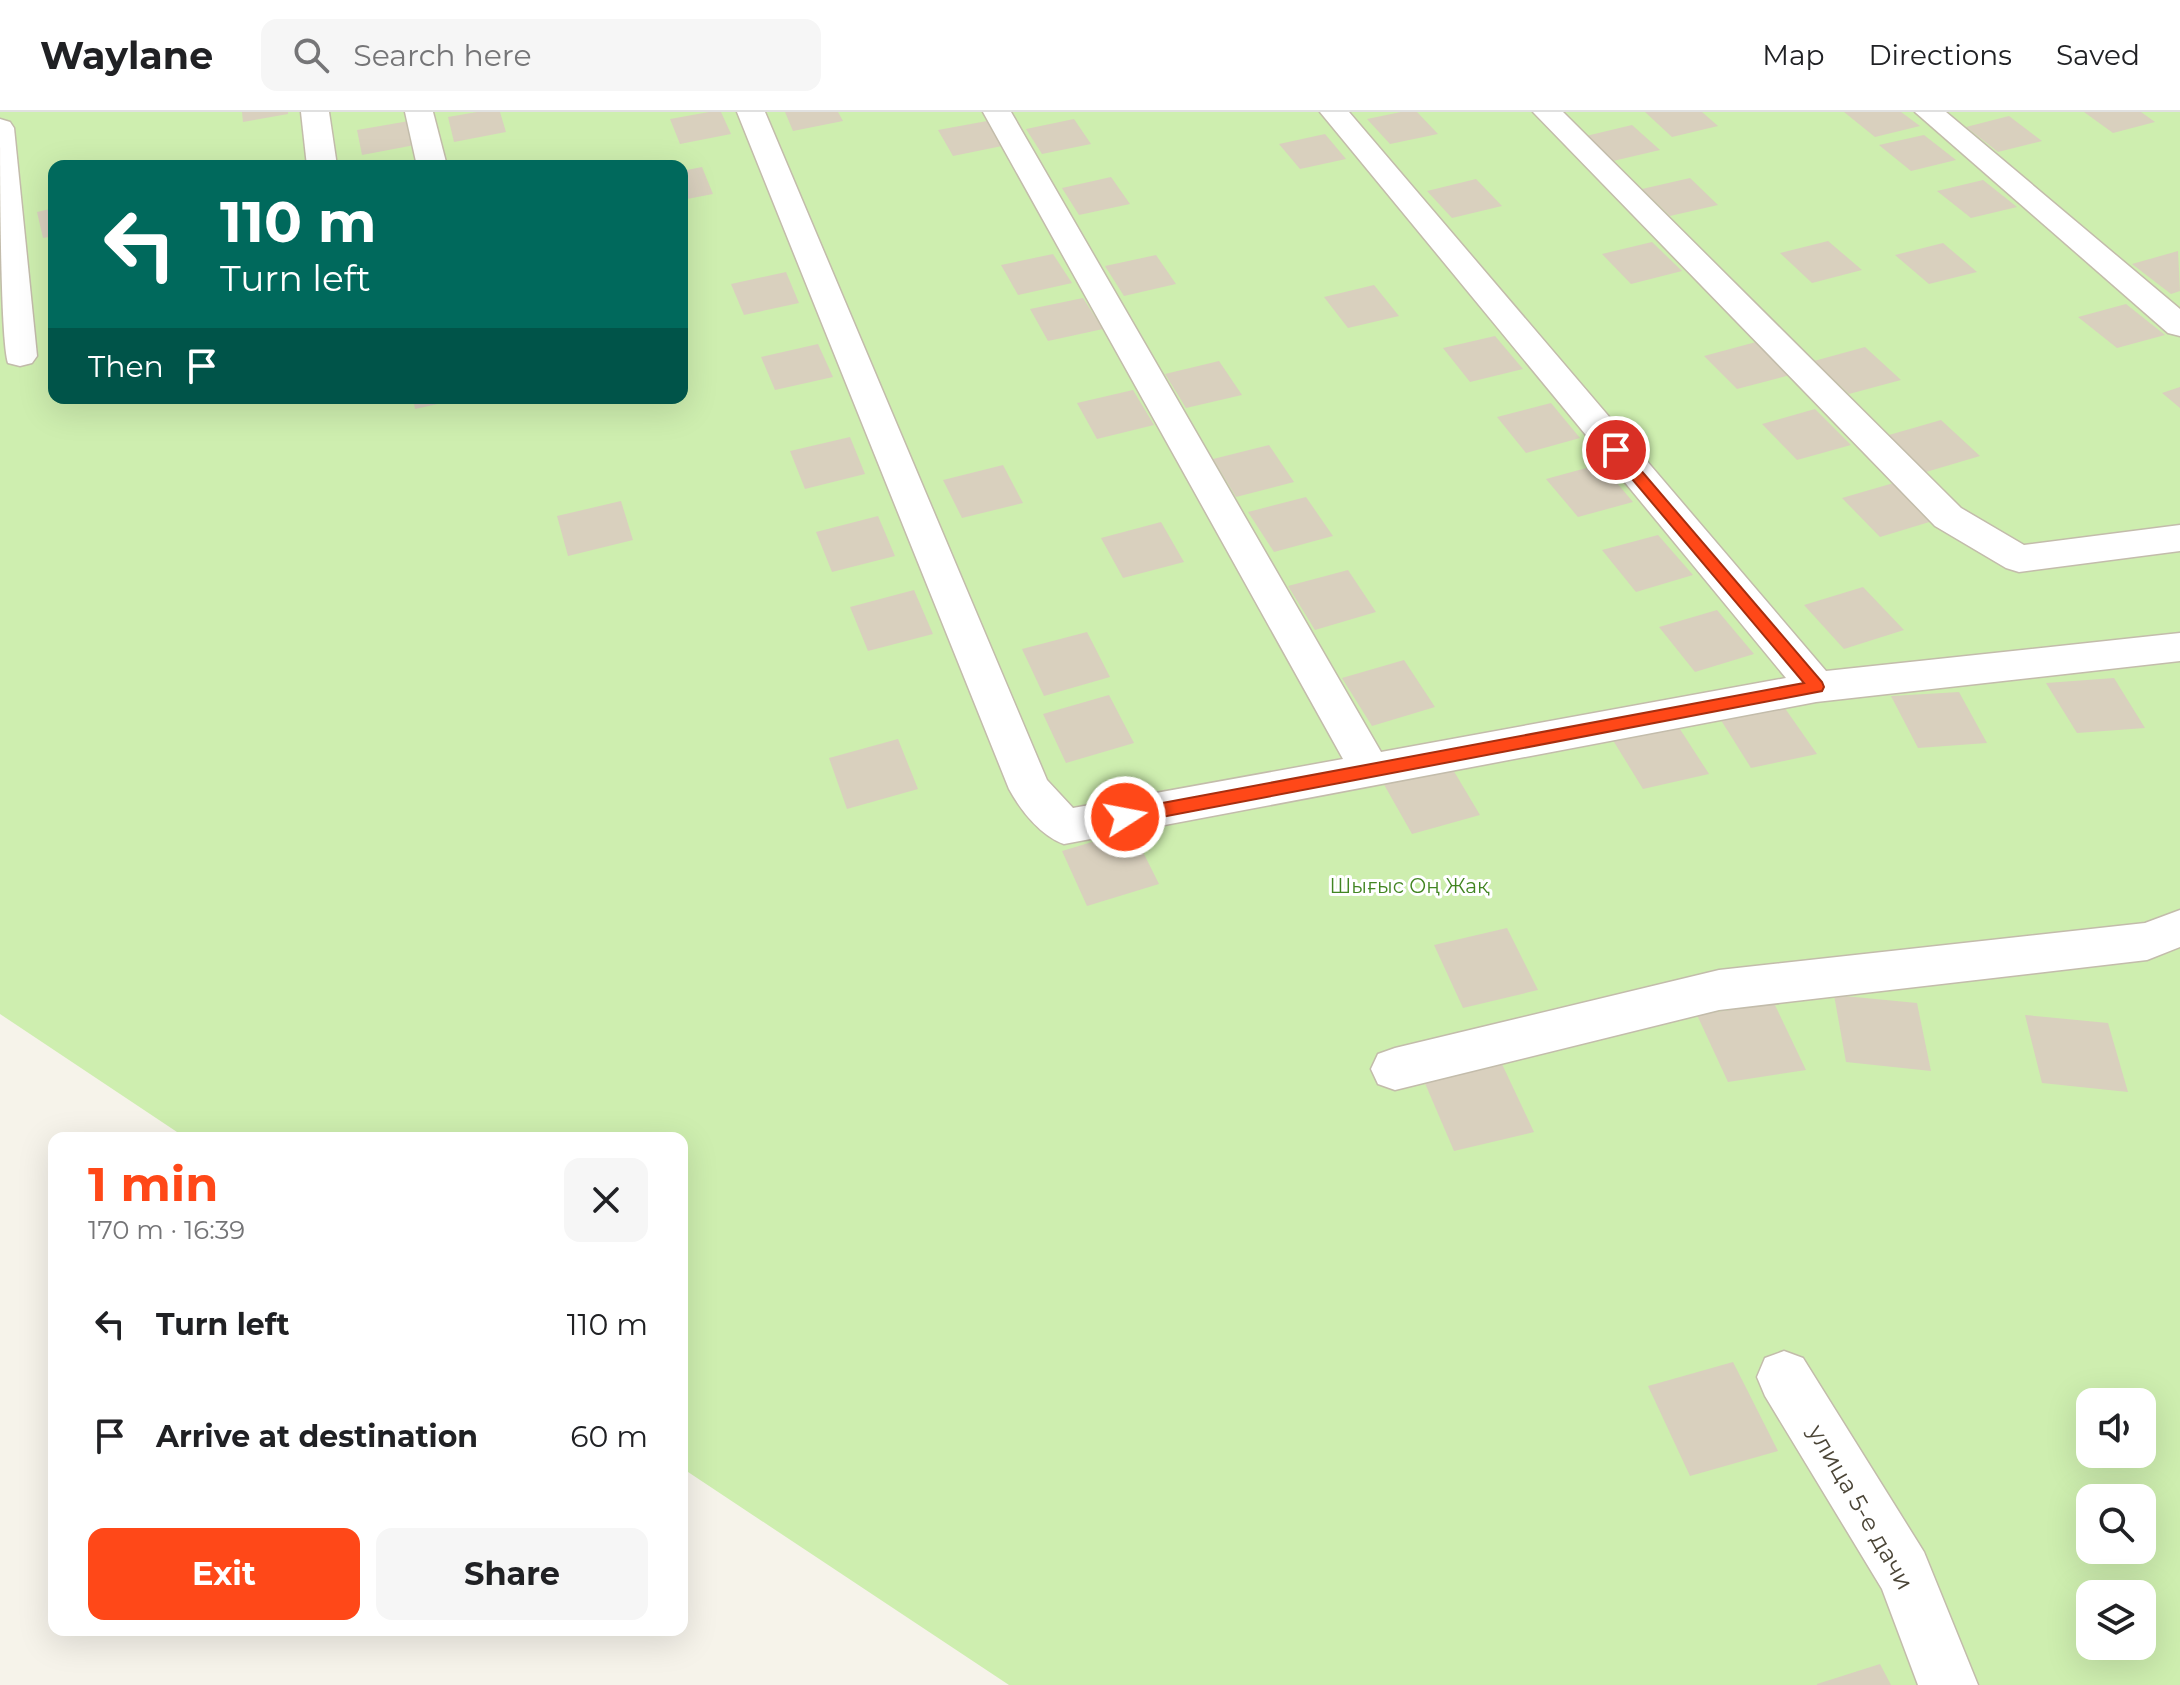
<!DOCTYPE html>
<html lang="en">
<head>
<meta charset="utf-8">
<style>
	body { margin:0; font-family:Montserrat,sans-serif; background:#f6f6f6; color:#202124; height:100vh; display:flex; flex-direction:column; font-size:30px; white-space:nowrap }
	* { box-sizing:border-box; margin:0 }
	p { font-size:26px; color:#757577 }
	.icon { flex:none; width:44px; height:44px; fill:none; stroke:currentColor; stroke-width:2; stroke-linecap:round; stroke-linejoin:round }
	.map { position:relative; flex:1; overflow:hidden }
	.side { position:absolute; left:48px; top:1020px; width:640px; height:504px; display:flex; flex-direction:column; background:#fff; border-radius:16px; box-shadow:0 8px 32px #0002 }
	.side>* { flex:none }
	.guide { position:absolute; left:48px; top:48px; width:640px; height:244px; border-radius:16px; box-shadow:0 8px 32px #0002; background:#00695c; color:#fff; overflow:hidden }
	.buttons { position:absolute; left:2076px; top:1276px; display:grid; gap:16px }
	.buttons a { display:grid; place-items:center; width:80px; height:80px; border-radius:16px; background:#fff; box-shadow:0 8px 32px #0002; font-size:40px }
	.pin { position:absolute; display:grid; place-items:center; width:68px; height:68px; color:#fff; margin:-34px; border:4px solid #fff; border-radius:50%; box-shadow:0 2px 8px #0007 }
	.me { position:absolute; width:88px; margin:-44px; rotate:79deg; stroke-linejoin:round; filter:drop-shadow(0 0 6px #0008) }
	.turn { display:flex; align-items:center; gap:28px; height:168px; padding:0 40px; font-size:36px }
	.turn .icon { width:104px; height:104px; stroke-width:2.5 }
	.turn b { display:block; font-size:56px; line-height:68px }
	.then { display:flex; align-items:center; height:76px; padding:0 40px; background:#0003; gap:16px; font-size:30px }
	.round { display:grid; place-items:center; flex:none; width:84px; height:84px; border-radius:16px; background:#f6f6f6 }
	.summary { display:flex; align-items:center; justify-content:space-between; height:136px; padding:0 40px }
	h1 { font-size:48px; font-weight:700; line-height:60px; color:#ff4818 }
	.cta { display:flex; gap:16px; margin-top:auto; padding:16px 40px }
	.cta a { flex:1; height:92px; border-radius:16px; background:#ff4818; color:#fff; font-size:32px; font-weight:700; line-height:92px; text-align:center }
	.cta a+a { background:#f6f6f6; color:#202124 }
	ul { padding:0; list-style:none }
	li { display:flex; align-items:center; gap:24px; height:112px; padding:0 40px }
	li div { flex:1 }
	li b { display:block; font-size:30px }
	li em { font-style:normal }
	header { display:flex; align-items:center; gap:48px; box-sizing:border-box; height:112px; padding:0 40px; background:#fff; border-bottom:2px solid #e0e0e0 }
	header strong { font-size:38px }
	nav { display:flex; gap:44px; margin-inline-start:auto; font-size:28px }
	.search { width:560px; height:72px; background:#f6f6f6; display:flex; align-items:center; gap:20px; box-sizing:border-box; padding:0 28px; border-radius:16px; color:#757577; font-size:30px }
	.map>svg:first-child { display:block }
	.green { fill:#ceeeaf; fill-rule:evenodd }
	.building { fill:#d9d0be }
	.lines { fill:none; stroke-linecap:round; stroke-linejoin:round }
	.minor-casing { stroke:#c3bcab; stroke-width:3 }
	.minor { fill:#fff; fill-rule:evenodd }
	.route { fill:#ff4818; stroke:#a62f10; stroke-width:2 }
	.labels { text-anchor:middle; dominant-baseline:central; stroke-width:6; stroke-linejoin:round; paint-order:stroke }
	.park-label { font-size:20px; fill:#428522; stroke:#fff }
	.near-street-label { font-size:24px; fill:#4b4537; stroke:#fff }
</style>
</head>
<body>
<header>
<strong>Waylane</strong>
<div class="search"><svg class="icon" aria-label="search" viewBox="0 0 24 24"><circle cx="10" cy="10" r="6"/><path d="M15 15l6 6"/></svg>Search here</div>
<nav><a>Map</a><a>Directions</a><a>Saved</a></nav>
</header>
<div class="map">
<svg width="2180" height="1573" viewBox="0 0 2180 1573">
	<rect width="100%" height="100%" fill="#f6f3ea"/>
	<path class="green" d="M0 0H2180V1573H1009L682 1356V1026H186L0 902ZM54 54H682V286H54ZM2090 1290H2142V1342H2090ZM2090 1386H2142V1438H2090ZM2090 1482H2142V1534H2090Z"/>
	<g class="building">
		<polygon points="242,0 288,0 288,2 243,10"/>
		<polygon points="477,0 500,0 506,20 454,30 448,5"/>
		<polygon points="709,0 721,0 731,22 680,32 670,7"/>
		<polygon points="785,0 838,0 843,9 793,19"/>
		<polygon points="1401,0 1417,0 1438,22 1390,32 1367,7"/>
		<polygon points="1645,0 1702,0 1718,14 1672,25"/>
		<polygon points="1844,0 1901,0 1920,14 1875,25"/>
		<polygon points="2084,0 2141,0 2155,10 2113,21"/>
		<polygon points="2009,4 2042,29 1998,40 1966,15"/>
		<polygon points="1074,7 1091,32 1042,42 1026,17"/>
		<polygon points="409,9 415,33 362,43 357,18"/>
		<polygon points="987,9 1002,34 953,44 938,18"/>
		<polygon points="1632,13 1660,38 1613,49 1586,24"/>
		<polygon points="1325,22 1346,47 1300,57 1279,32"/>
		<polygon points="1924,23 1956,48 1911,59 1879,33"/>
		<polygon points="702,55 713,82 682,88 682,59"/>
		<polygon points="1111,65 1130,92 1079,103 1062,76"/>
		<polygon points="1690,66 1718,93 1670,104 1642,77"/>
		<polygon points="1476,67 1502,94 1452,106 1427,79"/>
		<polygon points="1983,68 2017,95 1971,106 1937,79"/>
		<polygon points="54,96 54,124 43,126 37,100"/>
		<polygon points="1828,129 1862,158 1812,171 1780,141"/>
		<polygon points="1652,130 1682,159 1631,172 1602,142"/>
		<polygon points="1943,131 1977,160 1929,172 1895,143"/>
		<polygon points="2178,139 2180,179 2171,182 2132,152"/>
		<polygon points="1053,142 1072,171 1018,183 1001,153"/>
		<polygon points="1156,143 1176,172 1124,184 1105,154"/>
		<polygon points="786,160 799,191 744,203 731,172"/>
		<polygon points="1374,173 1399,204 1348,216 1324,185"/>
		<polygon points="1083,186 1103,217 1048,229 1030,197"/>
		<polygon points="2126,192 2165,223 2117,236 2078,205"/>
		<polygon points="1495,224 1523,257 1470,270 1443,236"/>
		<polygon points="1756,230 1790,263 1737,277 1704,244"/>
		<polygon points="818,232 833,265 775,278 761,245"/>
		<polygon points="1865,235 1901,268 1849,282 1814,249"/>
		<polygon points="1219,249 1242,283 1186,296 1165,262"/>
		<polygon points="2180,275 2180,296 2162,281"/>
		<polygon points="1133,278 1154,313 1097,327 1077,291"/>
		<polygon points="413,286 460,286 460,287 415,297"/>
		<polygon points="1551,291 1580,326 1526,341 1497,305"/>
		<polygon points="1815,297 1851,333 1797,348 1762,312"/>
		<polygon points="1941,308 1980,344 1926,360 1889,323"/>
		<polygon points="850,325 865,362 805,377 790,339"/>
		<polygon points="1269,333 1294,370 1236,385 1213,347"/>
		<polygon points="1601,352 1633,390 1578,405 1546,367"/>
		<polygon points="1003,353 1023,391 962,406 943,368"/>
		<polygon points="1897,370 1936,408 1880,425 1842,386"/>
		<polygon points="1306,385 1333,424 1274,440 1248,400"/>
		<polygon points="621,389 633,428 568,444 557,404"/>
		<polygon points="878,404 895,444 832,460 816,420"/>
		<polygon points="1161,410 1184,450 1123,466 1101,426"/>
		<polygon points="1658,423 1693,463 1636,480 1602,438"/>
		<polygon points="1348,458 1376,500 1315,518 1288,474"/>
		<polygon points="1863,475 1904,518 1844,537 1804,493"/>
		<polygon points="914,478 933,522 868,539 850,495"/>
		<polygon points="1717,498 1754,542 1695,560 1659,515"/>
		<polygon points="1087,520 1110,565 1044,584 1022,537"/>
		<polygon points="1404,548 1435,595 1372,614 1342,566"/>
		<polygon points="2114,566 2145,616 2077,621 2046,571"/>
		<polygon points="1959,580 1987,631 1918,636 1891,584"/>
		<polygon points="1109,583 1134,631 1066,651 1043,602"/>
		<polygon points="1782,592 1817,642 1751,656 1719,605"/>
		<polygon points="1676,611 1709,662 1643,677 1611,625"/>
		<polygon points="898,627 918,677 847,697 829,646"/>
		<polygon points="1449,651 1480,703 1412,722 1382,669"/>
		<polygon points="1132,718 1159,772 1087,794 1062,739"/>
		<polygon points="1507,816 1538,878 1463,896 1434,833"/>
		<polygon points="1834,883 1917,891 1931,959 1846,950"/>
		<polygon points="1774,891 1806,958 1728,970 1697,903"/>
		<polygon points="2025,903 2108,911 2128,980 2042,971"/>
		<polygon points="1501,950 1534,1020 1454,1039 1424,969"/>
		<polygon points="1733,1250 1778,1339 1690,1364 1648,1274"/>
		<polygon points="1880,1552 1891,1573 1817,1573 1817,1572"/>
	</g>
	<g class="lines">
		<g class="minor-casing">
			<g id="minor">
				<polygon points="301,0 329,0 337,54 307,54"/>
				<polygon points="405,0 433,0 447,54 417,54"/>
				<path d="M737 0H765L1047 668 1073 696 1343 647 983 0H1011L1381 640 1786 566 1320 0H1349L1826 559 2180 521V549L1816 590 1064 732C1041 724 1021 699 1009 677Z"/>
				<polygon points="1533,0 1563,0 1961,396 2024,433 2180,413 2180,439 2019,460 2006,456 1935,414"/>
				<polygon points="1915,0 1946,0 2180,197 2180,224 2168,221"/>
				<path d="M0 7 10 10 14 16 37 244 32 251 20 254 8 251C0 228 0 47 0 7Z"/>
				<polygon points="2180,798 2180,835 2147,848 1719,898 1395,978 1378,972 1371,957 1378,942 1395,936 1719,858 2145,811"/>
				<polygon points="1784,1239 1803,1246 1924,1440 1978,1573 1918,1573 1882,1477 1765,1284 1757,1265 1765,1246"/>
			</g>
		</g>
		<use href="#minor" class="minor"/>
	</g>
	<polygon class="route" points="1616,334 1621,335 1822,570 1824,575 1822,579 1125,712 1119,710 1116,705 1119,700 1125,698 1804,571 1611,342 1609,338"/>
	<g class="labels">
		<g class="park-label">
			<text x="1409" y="774">Шығыс Оң Жақ</text>
		</g>
		<g class="near-street-label">
			<text transform="translate(1861 1395) rotate(60)">улица 5-е дачи</text>
		</g>
	</g>
</svg>
<div class="buttons">
<a><svg class="icon" aria-label="sound" viewBox="0 0 24 24"><path d="M4 9h4l5-4v14l-5-4H4zM17 9q2 3 0 6"/></svg></a>
<a><svg class="icon" aria-label="search" viewBox="0 0 24 24"><circle cx="10" cy="10" r="6"/><path d="M15 15l6 6"/></svg></a>
<a><svg class="icon" aria-label="layers" viewBox="0 0 24 24"><path d="M12 4l9 5-9 5-9-5zM3 14l9 5 9-5"/></svg></a>
</div>
<div class="pin" style="left:1616px;top:338px;background:#d93025"><svg class="icon" aria-label="arrive" viewBox="0 0 24 24"><path d="M6 21V4h12l-3 4 3 4H6"/></svg></div>
<svg class="me" style="left:1125px;top:705px" viewBox="-20 -20 40 40"><circle r="17" fill="#ff4818" stroke="#fff" stroke-width="3"/><path d="M0-11L8 9 0 5-8 9z" fill="#fff"/></svg>
<div class="guide">
<div class="turn"><svg class="icon" aria-label="left" viewBox="0 0 24 24"><path d="M17 20v-9H6M10 6l-5 5 5 5"/></svg><div><b>110 m</b>Turn left</div></div>
<div class="then">Then<svg class="icon" aria-label="arrive" viewBox="0 0 24 24"><path d="M6 21V4h12l-3 4 3 4H6"/></svg></div>
</div>
<section class="side">
<div class="summary"><div><h1>1 min</h1><p>170 m · 16:39</p></div><a class="round"><svg class="icon" aria-label="close" viewBox="0 0 24 24"><path d="M6 6l12 12M18 6L6 18"/></svg></a></div>
<ul>
<li><svg class="icon" aria-label="left" viewBox="0 0 24 24"><path d="M17 20v-9H6M10 6l-5 5 5 5"/></svg><div><b>Turn left</b></div><em>110 m</em></li>
<li><svg class="icon" aria-label="arrive" viewBox="0 0 24 24"><path d="M6 21V4h12l-3 4 3 4H6"/></svg><div><b>Arrive at destination</b></div><em>60 m</em></li>
</ul>
<div class="cta"><a>Exit</a><a>Share</a></div>
</section>
</div>
</body>
</html>
